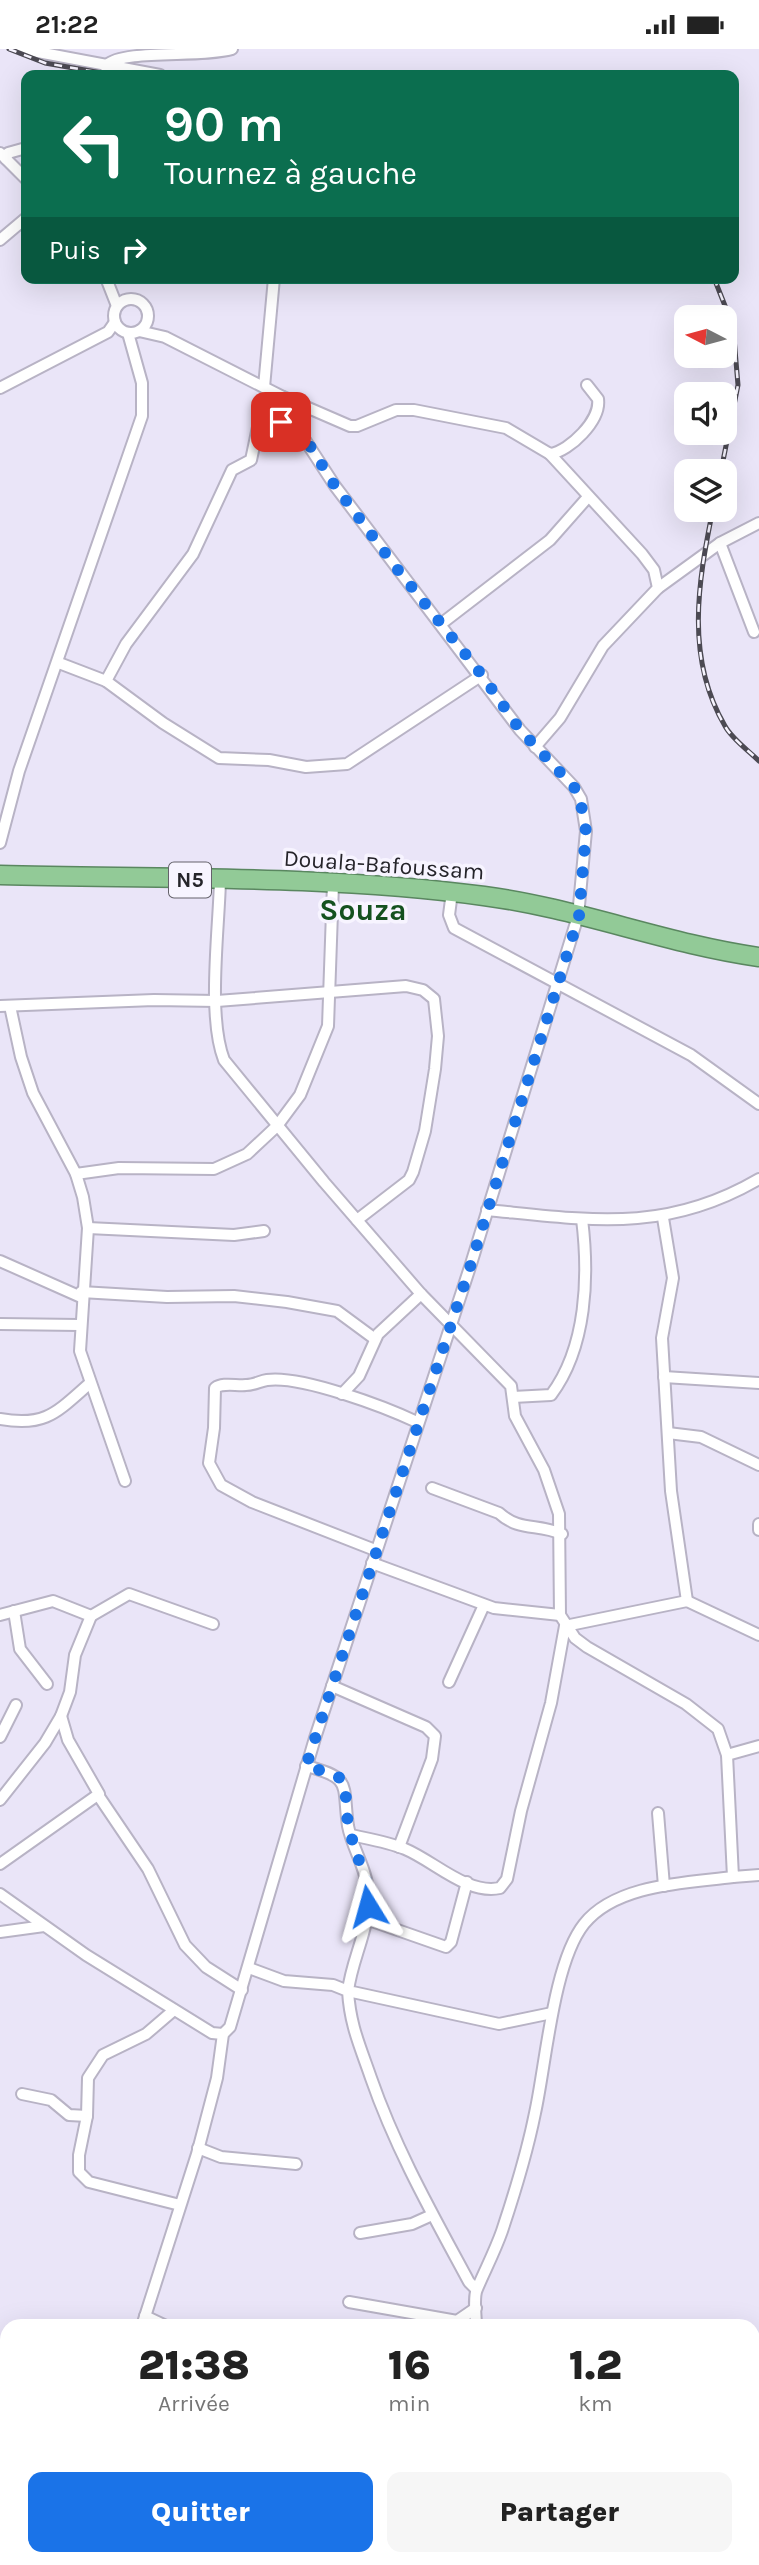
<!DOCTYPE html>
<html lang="fr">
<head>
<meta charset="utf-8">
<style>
	body { margin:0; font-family:Karla,sans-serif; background:#f6f6f6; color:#222; height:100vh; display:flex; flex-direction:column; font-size:26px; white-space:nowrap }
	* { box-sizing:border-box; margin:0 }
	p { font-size:23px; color:#767676 }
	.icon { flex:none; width:38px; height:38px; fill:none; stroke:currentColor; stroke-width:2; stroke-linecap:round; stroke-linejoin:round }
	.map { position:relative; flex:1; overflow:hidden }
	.details { position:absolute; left:0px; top:2270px; width:760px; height:247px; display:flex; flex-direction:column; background:#fff; border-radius:21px 21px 0 0; box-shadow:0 7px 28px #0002 }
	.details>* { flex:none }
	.banner { position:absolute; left:21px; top:21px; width:718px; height:214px; border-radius:14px; box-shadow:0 7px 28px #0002; background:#0b6e4f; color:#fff; overflow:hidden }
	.needle { width:46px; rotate:276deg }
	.fabs { position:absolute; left:674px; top:256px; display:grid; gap:14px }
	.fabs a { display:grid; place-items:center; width:63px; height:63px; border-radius:14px; background:#fff; box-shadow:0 7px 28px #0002; font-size:35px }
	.pin { position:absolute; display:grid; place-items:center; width:60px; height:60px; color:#fff; margin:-30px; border-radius:14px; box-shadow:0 4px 10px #0006 }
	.me { position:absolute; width:77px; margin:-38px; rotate:352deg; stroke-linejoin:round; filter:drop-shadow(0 0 5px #0008) }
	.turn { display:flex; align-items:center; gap:24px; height:147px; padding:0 28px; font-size:32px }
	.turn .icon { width:91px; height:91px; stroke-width:2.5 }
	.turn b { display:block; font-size:49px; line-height:60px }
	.then { display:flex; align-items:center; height:66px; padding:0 28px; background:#0003; gap:14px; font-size:26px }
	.eta { display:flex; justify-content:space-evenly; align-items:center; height:119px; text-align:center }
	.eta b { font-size:42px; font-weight:800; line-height:49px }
	.button { display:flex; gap:14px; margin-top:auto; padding:14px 28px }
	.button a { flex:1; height:80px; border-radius:14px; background:#1a73e8; color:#fff; font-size:28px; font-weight:800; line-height:80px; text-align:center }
	.button a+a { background:#f6f6f6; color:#222 }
	.status { display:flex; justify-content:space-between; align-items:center; height:49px; padding:0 35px; background:#fff; direction:ltr }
	.status svg { height:19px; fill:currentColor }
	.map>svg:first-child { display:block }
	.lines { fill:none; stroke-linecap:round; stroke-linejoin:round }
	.minor-casing { stroke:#b8b3c5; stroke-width:14 }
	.trunk-casing { stroke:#5a8760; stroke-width:21 }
	.minor { stroke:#fff; stroke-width:10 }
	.trunk { stroke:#92ca97; stroke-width:18 }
	.rail-casing { stroke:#4c4a53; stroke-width:5 }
	.rail { stroke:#f7f4ff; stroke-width:2.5; stroke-dasharray:8; stroke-linecap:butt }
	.route { stroke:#1a73e8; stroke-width:12; stroke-dasharray:0 21.6 }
	.labels { text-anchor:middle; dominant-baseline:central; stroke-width:7; stroke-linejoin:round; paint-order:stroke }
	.shield { fill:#f7f4ff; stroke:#64626a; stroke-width:2 }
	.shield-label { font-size:21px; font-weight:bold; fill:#25242a }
	.street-label { font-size:23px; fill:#25242a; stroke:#f7f4ff }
	.district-label { font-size:30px; font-weight:bold; fill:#14511f; stroke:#f7f4ff }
</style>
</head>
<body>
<div class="status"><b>21:22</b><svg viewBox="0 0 49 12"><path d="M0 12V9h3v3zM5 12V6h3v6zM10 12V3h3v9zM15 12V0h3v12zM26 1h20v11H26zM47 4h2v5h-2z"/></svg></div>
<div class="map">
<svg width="759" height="2516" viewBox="0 0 759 2516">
	<rect width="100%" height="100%" fill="#eae5f8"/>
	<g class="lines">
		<g class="minor-casing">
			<g id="minor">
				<polyline points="22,0 160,26"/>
				<path d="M106 26 107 16C123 0 202 9 232 0"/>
				<polyline points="0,104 26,130"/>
				<polyline points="6,110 8,104 26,99"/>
				<polyline points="0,191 26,169"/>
				<polyline points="106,229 117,257"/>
				<circle cx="131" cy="267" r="17"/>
				<polyline points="139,282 165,288 283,348 305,391 335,437 520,681 574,738 581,750 586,782 578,867 471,1215 315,1689 230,1978 223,1985 217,2029 197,2105 142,2277"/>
				<polyline points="264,338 274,229"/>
				<polyline points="0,339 108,283 115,273"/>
				<path d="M283 348 350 377H357L396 361H414L506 379 550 405C570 402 601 371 598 350L587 336"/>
				<polyline points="720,494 754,583"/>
				<polyline points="658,539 720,494 759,474"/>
				<polyline points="441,575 550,491 588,448"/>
				<polyline points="59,614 106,632 163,674 219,709 269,711 306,718 347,715 482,626"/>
				<polyline points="106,632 126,595 193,505 232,421 251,411 258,378 267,374 295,373"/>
				<polyline points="535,698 560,669 603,597 658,539 654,521 642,505 550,405"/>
				<polyline points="0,794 19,722 142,367 142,334 128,284"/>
				<path d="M220 831C219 880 207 967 224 1011L324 1133 421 1245 511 1337 515 1367 544 1421 559 1465 560 1566 575 1589 587 1598 686 1655 718 1680 727 1706 733 1828 759 1826"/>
				<polyline points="452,843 449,866 454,879 691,1006 759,1055"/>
				<polyline points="0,957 154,951 217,952 406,937 423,941 434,950 438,987 435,1020 425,1082 413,1123 409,1131 357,1171"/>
				<polyline points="10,957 21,1008 33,1044 76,1125 83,1148 88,1179 80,1302 125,1432"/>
				<polyline points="76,1125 119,1119 214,1120 247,1105 277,1077 300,1046 328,977 333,835"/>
				<path d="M487 1161C589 1171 665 1185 759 1130"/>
				<polyline points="663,1169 673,1229 662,1289 671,1442 687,1552"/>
				<polyline points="88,1179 234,1186 264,1182"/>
				<polyline points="0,1212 81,1248"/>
				<polyline points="81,1243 167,1248 234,1247 287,1253 337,1262 375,1290"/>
				<polyline points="0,1275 79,1276"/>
				<polyline points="664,1328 759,1334"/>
				<polyline points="342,1345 359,1327 378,1285 421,1245"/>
				<path d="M513 1348 551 1346C587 1298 589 1227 582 1170"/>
				<path d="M0 1370C45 1378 56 1364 89 1335"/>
				<polyline points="668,1384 701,1388 759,1416"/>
				<path d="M432 1439 499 1464C520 1483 537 1474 562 1485"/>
				<polyline points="759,1475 759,1481"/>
				<path d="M375 1501 252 1453 221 1436 209 1414 214 1379 215 1339C223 1333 236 1337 246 1336 254 1336 260 1332 267 1331 301 1326 385 1358 417 1373"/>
				<polyline points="372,1514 494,1559 560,1566"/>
				<polyline points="14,1562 20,1600 47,1635"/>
				<polyline points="0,1566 53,1552 91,1567 75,1606 70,1643 61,1667 45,1694 0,1751"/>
				<polyline points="91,1567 129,1545 213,1575"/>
				<polyline points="449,1633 484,1556"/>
				<polyline points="332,1637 426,1678 435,1687 432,1710 399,1798"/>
				<polyline points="0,1688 16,1656"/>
				<polyline points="727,1706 759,1697"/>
				<path d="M306 1717C353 1729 342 1735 348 1777 352 1799 367 1820 368 1843 371 1879 352 1908 348 1942L499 1975 552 1964"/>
				<polyline points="98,1746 148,1820 185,1896 206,1918 242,1941"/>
				<polyline points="658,1764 664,1837"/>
				<path d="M351 1786C369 1790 388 1793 405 1800 434 1812 467 1846 500 1839L507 1830 521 1762 551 1654 565 1577 687 1552 759 1586"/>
				<polyline points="0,1815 99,1745 68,1691 61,1667"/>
				<polyline points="0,1845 86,1906 212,1984 223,1985"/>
				<polyline points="366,1870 446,1898 451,1893 467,1833"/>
				<polyline points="0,1883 44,1877"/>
				<path d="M249 1919 284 1932 333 1936 348 1942C350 1976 360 1997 371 2029 396 2101 433 2166 469 2233L476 2240"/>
				<polyline points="174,1961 146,1985 103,2006 88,2029 87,2067 79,2106 79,2123 89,2133 180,2156"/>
				<polyline points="22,2045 51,2051 69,2066 87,2067"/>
				<polyline points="198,2099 221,2108 296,2115"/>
				<polyline points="360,2184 412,2175 432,2166"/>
				<polyline points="349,2253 457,2272 476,2259"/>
				<polyline points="145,2267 166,2277"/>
				<path d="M476 2277C476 2267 473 2248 477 2240 485 2221 495 2202 502 2182 515 2143 527 2104 535 2064 546 2015 553 1914 584 1875 616 1835 686 1834 733 1828"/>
				<polyline points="136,2510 144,2516"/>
				<polyline points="534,2510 536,2516"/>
			</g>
		</g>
		<g class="trunk-casing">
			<path id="trunk" d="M0 826C159 830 327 826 484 847 577 859 666 895 759 908"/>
		</g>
		<use href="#minor" class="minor"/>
		<use href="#trunk" class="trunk"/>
		<g class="rail-casing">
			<g id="rail">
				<polyline points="9,0 45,14 113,26"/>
				<polyline points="714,229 733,277 738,336 721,422"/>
				<path d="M713 460C698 533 685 609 725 677 732 690 748 701 759 712"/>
			</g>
		</g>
		<use href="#rail" class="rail"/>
	</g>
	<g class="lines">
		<polyline class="route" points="281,373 295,373 335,437 398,521 482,626 520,681 574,738 580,750 586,782 579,867 471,1215 306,1717 338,1727 345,1737 348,1778 368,1839 368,1857"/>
	</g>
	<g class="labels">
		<rect class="shield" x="169" y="813.5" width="42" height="35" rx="5"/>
		<g class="shield-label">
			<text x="190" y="831">N5</text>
		</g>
		<g class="street-label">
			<text transform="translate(384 816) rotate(4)">Douala-Bafoussam</text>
		</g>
		<g class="district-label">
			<text x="363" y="861">Souza</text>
		</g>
	</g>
</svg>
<div class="fabs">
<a><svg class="needle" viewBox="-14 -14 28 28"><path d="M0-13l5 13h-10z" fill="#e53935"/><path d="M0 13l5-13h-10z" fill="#767676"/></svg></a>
<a><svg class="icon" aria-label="sound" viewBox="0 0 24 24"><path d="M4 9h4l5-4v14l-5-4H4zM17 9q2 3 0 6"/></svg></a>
<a><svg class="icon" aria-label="layers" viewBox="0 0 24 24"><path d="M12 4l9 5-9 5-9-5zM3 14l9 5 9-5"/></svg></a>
</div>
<div class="pin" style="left:281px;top:373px;background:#d93025"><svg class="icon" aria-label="arrive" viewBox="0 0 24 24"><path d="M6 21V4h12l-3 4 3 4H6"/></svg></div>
<svg class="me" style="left:368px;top:1857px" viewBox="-20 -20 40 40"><path d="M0-17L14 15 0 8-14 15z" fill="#1a73e8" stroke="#fff" stroke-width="4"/></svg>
<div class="banner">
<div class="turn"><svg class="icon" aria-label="left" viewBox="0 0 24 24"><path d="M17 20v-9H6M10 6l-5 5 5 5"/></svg><div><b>90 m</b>Tournez à gauche</div></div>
<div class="then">Puis<svg class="icon" aria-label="right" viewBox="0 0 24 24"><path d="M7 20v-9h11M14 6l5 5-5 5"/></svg></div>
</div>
<section class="details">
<div class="eta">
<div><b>21:38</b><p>Arrivée</p></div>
<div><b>16</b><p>min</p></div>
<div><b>1.2</b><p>km</p></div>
</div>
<div class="button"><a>Quitter</a><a>Partager</a></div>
</section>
</div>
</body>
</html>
